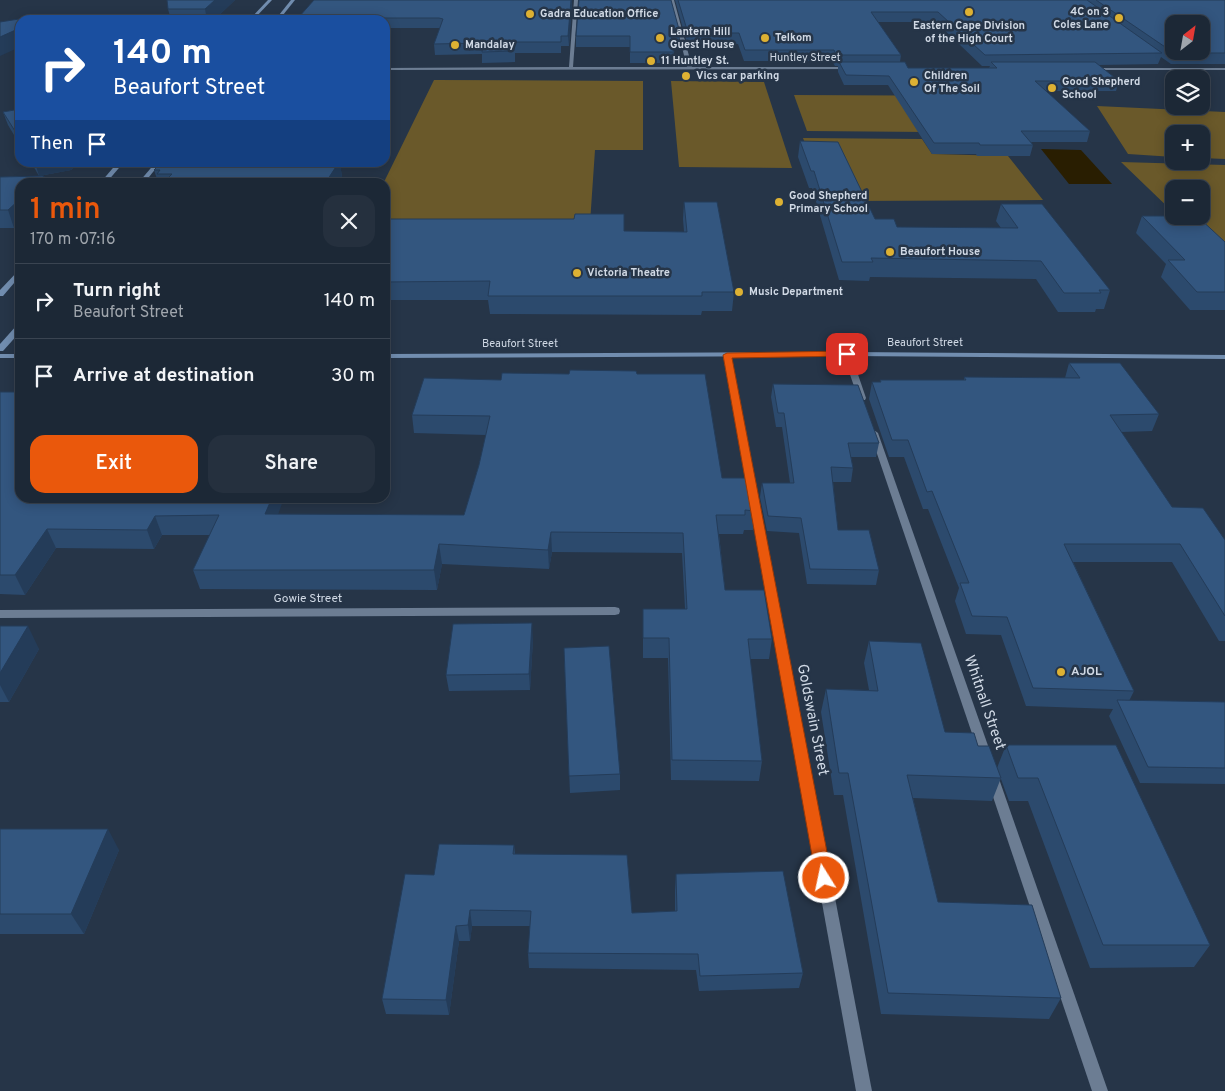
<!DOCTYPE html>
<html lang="en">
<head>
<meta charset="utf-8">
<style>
	body { margin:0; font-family:Overpass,sans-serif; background:#25303e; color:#f1f3f6; height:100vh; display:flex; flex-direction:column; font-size:19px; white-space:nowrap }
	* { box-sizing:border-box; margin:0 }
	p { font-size:16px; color:#a0a6ad }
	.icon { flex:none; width:28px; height:28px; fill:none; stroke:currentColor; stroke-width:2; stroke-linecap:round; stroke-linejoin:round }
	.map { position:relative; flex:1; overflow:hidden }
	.drawer { position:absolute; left:15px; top:178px; width:375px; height:325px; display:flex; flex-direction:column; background:#1c2836; border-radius:15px; box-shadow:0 2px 12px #0003,0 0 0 1px #3a4451 }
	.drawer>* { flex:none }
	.hud { position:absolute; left:15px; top:15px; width:375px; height:152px; border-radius:15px; box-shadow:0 2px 12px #0003,0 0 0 1px #3a4451; background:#1a4fa0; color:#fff; overflow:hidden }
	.needle { width:32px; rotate:31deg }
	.buttons { position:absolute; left:1165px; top:15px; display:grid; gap:10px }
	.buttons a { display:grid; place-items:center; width:45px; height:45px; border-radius:10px; background:#1c2836; box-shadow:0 2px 12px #0003,0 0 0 1px #3a4451; font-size:25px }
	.pin { position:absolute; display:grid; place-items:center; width:42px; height:42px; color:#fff; margin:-21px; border-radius:10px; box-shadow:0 2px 8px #0006 }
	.me { position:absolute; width:55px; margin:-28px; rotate:350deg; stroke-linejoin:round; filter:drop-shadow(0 0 4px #0008) }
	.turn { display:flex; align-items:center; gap:18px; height:105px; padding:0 15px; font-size:22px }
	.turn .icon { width:65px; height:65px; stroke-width:2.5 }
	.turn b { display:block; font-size:35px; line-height:42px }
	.then { display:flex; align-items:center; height:48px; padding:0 15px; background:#0003; gap:10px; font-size:19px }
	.round { display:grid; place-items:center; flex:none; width:52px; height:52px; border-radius:15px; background:#25303e }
	.summary { display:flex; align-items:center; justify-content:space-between; height:85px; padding:0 15px }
	h1 { font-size:30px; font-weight:600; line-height:38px; color:#ea580c }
	.action { display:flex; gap:10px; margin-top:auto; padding:10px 15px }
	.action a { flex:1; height:58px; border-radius:15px; background:#ea580c; color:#fff; font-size:20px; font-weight:600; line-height:58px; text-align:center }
	.action a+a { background:#25303e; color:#f1f3f6 }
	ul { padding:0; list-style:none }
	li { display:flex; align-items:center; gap:15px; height:75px; padding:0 15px; border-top:1px solid #3a4451 }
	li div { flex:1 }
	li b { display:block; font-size:19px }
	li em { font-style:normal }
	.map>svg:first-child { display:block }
	.green { fill:#6a592a }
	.water { fill:#291e01 }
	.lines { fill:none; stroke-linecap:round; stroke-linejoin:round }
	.minor { fill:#6c7d93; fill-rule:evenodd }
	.secondary { fill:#718daf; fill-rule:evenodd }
	.wall { fill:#2c4a6d; fill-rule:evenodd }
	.shaded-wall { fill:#243c59 }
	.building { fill:#33567f; stroke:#243c59; fill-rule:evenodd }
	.route { fill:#ea580c; stroke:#983908 }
	.poi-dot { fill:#ddb133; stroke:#263548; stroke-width:2 }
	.labels { text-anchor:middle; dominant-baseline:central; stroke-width:5; stroke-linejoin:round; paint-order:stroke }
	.far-poi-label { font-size:11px; font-weight:bold; fill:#d0d9e5; stroke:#263548; text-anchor:start }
	.far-street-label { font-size:11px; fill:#d0d9e5; stroke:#263548 }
	.street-label { font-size:12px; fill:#d0d9e5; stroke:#263548 }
	.poi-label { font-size:12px; font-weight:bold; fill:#d0d9e5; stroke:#263548; text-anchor:start }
	.near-street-label { font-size:15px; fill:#d0d9e5; stroke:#263548 }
</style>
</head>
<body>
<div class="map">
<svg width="1225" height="1091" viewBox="0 0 1225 1091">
	<rect width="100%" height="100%" fill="#263548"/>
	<g class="green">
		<polygon points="434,80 643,81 643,150 595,150 590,223 385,221 384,182"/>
		<polygon points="671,81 764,82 792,168 679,167"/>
		<polygon points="794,95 1013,96 1046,133 807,131"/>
		<polygon points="1097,106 1225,112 1225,159 1201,158 1201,134 1174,134 1174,157 1128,154"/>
		<polygon points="803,138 922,139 932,154 1008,156 1043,200 846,201 810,157"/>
		<polygon points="1121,162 1225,165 1225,246 1177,216 1201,216 1201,189 1174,189 1174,213"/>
	</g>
	<polygon class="water" points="1041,149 1081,150 1112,184 1069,184"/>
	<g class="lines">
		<g class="minor">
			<polygon points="574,0 578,0 573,67 687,67 670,0 674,0 692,67 852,67 854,68 852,69 385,70 385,68 569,67"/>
			<polygon points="1089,68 1225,68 1225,70 1091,70"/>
			<polygon points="844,352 850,352 851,354 866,398 865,400 859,400 858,398 843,354"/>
			<polygon points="724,353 730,353 731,355 872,1091 856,1091 723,355"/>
			<polygon points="874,430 878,433 992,757 990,760 986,762 982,760 980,757 870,433"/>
			<polygon points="615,607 619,608 620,611 619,614 615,615 0,618 0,610"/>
			<polygon points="992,771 996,772 998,776 1108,1091 1092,1091 986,776 988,772"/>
		</g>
		<g class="secondary">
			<polygon points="268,0 272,0 253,20 249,20"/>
			<polygon points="291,0 295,0 279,20 275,20"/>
			<polygon points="118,162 124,162 107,182 101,182"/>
			<polygon points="156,162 161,162 145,182 139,182"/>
			<polygon points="20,270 20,276 3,296 0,296 0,290 18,271"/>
			<polygon points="17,325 20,325 20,332 3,351 0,351 0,344"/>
			<polygon points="847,352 1225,355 1225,359 847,356 385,358 385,354"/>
			<rect x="0" y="354" width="20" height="4"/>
		</g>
	</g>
	<g class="wall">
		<polygon points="235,0 214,20 171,20 168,9"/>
		<polygon points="572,0 569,46 561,46 561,53 515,53 515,62 482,63 482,54 435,55 434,44 440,28 385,28 385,20 298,20 298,18"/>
		<path d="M675 0H1225V64H1171L1161 57 1158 64 1098 65 1119 81 1116 91H1046L1090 131 1087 142H1031L1033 145 1030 156H977L976 154H932L888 85H844L838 72V66H835L832 61H744L738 44 687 43ZM878 22H936L982 66H990L989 68H908L900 62 901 55Z"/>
		<polygon points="680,33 679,43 673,43 674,52 673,63 630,63 630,47 576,47 576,36"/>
		<polygon points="20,109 20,145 8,125 3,112"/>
		<polygon points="800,141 875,219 897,227 1001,228 996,221 1001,204 1110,290 1104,309 1096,309 1095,312 1058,312 1036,279 870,277 869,281 839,280 812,188 809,188 798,157"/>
		<polygon points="31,162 79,162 71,170 39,176"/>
		<polygon points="162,162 340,162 342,178 339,182 158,182 154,170"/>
		<polygon points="44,176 46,182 20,182 20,223 14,228 0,228 0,177"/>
		<polygon points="684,202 734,292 732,311 702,311 701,315 490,314 488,300 385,300 385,219 624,231 684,232 683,219"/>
		<polygon points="1142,216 1225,242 1225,310 1190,310 1161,277 1166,264 1136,233"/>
		<polygon points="1069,363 1159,414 1152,431 1121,432 1172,507 1225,540 1225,641 1219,641 1172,562 1073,562 1134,691 1129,701 1225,702 1225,784 1140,783 1109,716 1113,709 1026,706 1001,635 966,634 955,601 959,588 928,509 923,509 904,457 889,457 869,399 872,382 880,382 880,380 964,380 964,377 1065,378"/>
		<polygon points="569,374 637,374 722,478 755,511 753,530 744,530 743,534 719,534 725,590 772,639 769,659 750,659 762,761 759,781 671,780 668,658 643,658 643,609 685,609 682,553 552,552 549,569 442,564 437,590 200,589 193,570 210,535 162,535 154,549 56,548 25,595 0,594 0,392 20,498 278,515 464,515 479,465 486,435 414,433 412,415 501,380"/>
		<polygon points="773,384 879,443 876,457 851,457 853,468 851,482 833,482 838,530 879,570 876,585 807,584 799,533 767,531 760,497 762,483 790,483 782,427 776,427 771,397"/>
		<polygon points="0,626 39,649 9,702 0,702"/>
		<polygon points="533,639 530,690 449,691 446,675"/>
		<polygon points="869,641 945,732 978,746 1001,778 992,801 913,798 938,902 1061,998 1049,1019 881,1014 843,795 834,795 821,712 826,689 869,690 864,663"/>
		<polygon points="564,648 620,774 620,790 570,793"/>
		<polygon points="1006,745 1210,945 1194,967 1090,968 1028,801 1009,801 997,768"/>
		<polygon points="0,829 119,850 84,934 0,934"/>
		<polygon points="514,845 515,854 632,913 675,911 675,890 676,874 803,973 799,988 699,991 696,970 529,968 528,953 530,926 472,926 470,941 459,941 449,1015 386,1014 382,999 434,875"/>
	</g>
	<g class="shaded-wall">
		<polygon points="215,0 235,0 214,20 207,20 205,9"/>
		<polygon points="571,0 572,0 569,46 568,36"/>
		<polygon points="20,28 20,47 0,56 0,37"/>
		<polygon points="35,162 79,162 71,170 39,176"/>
		<polygon points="327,162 340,162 342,178 339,182 326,182"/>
		<polygon points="44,176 46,182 37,182"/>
		<polygon points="20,199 20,223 14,228 8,210"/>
		<polygon points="272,498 284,498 271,534 265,514"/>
		<polygon points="155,516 162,535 154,549 147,530"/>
		<polygon points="47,529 56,548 25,595 15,575"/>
		<polygon points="551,532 552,552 549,569 548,550"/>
		<polygon points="439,544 442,564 437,590 434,570"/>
		<polygon points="532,623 533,639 530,690 529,674"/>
		<polygon points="28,626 39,649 9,702 0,685 0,673"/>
		<polygon points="108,829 119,850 84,934 71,914"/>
		<polygon points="470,910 472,926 470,941 468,925"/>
		<polygon points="456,926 459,941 449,1015 446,1000"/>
	</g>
	<g class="building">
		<polygon points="167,0 215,0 205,9 168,9"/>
		<polygon points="314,0 571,0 568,36 561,36 561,42 515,42 514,51 482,52 483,43 434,44 443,19 439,18 298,18"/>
		<polygon points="579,0 671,0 680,33 671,33 674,52 630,52 630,36 576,36"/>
		<polygon points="678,0 1087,0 1162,53 985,55 938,12 871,12 901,55 836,55 834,50 745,50 739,33 688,33"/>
		<path d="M1096 0H1225V53H1174ZM1174 24H1201V51H1174Z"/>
		<polygon points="19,19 20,24 20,28 0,37 0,22"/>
		<polygon points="839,62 905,62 908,68 997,68 991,62 1095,62 1119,81 1035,81 1090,131 1021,131 1033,145 980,145 979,143 934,143 889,76 846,75"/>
		<polygon points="20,109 20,139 3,112"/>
		<polygon points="800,141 838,142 875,219 894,219 897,227 1018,228 1001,204 1042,204 1110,290 1099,290 1101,293 1064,293 1041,261 871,258 873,262 842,262 814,171 811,171"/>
		<polygon points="162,162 339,162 326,182 164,182 172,174 157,174 160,170 154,170"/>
		<polygon points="44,176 37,182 20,182 20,199 8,210 0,210 0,177"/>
		<polygon points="684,202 717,202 734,292 702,292 702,296 488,296 490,281 385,282 385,219 574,219 575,214 624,214 624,231 687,232"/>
		<polygon points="1142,216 1197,216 1225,242 1225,292 1197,292 1168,260 1185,260"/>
		<polygon points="1069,363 1120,363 1159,414 1110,415 1172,507 1203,508 1225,540 1225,616 1180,544 1064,544 1134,691 1033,688 1007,617 972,616 960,583 969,583 932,491 927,492 908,440 892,440 872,382 881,382 880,380 966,380 964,377 1080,378"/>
		<polygon points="570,370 636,371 637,374 705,374 722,478 749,478 755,511 745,510 745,515 716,515 725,590 764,590 772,639 748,639 762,761 672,760 669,638 643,638 643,609 687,609 683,533 551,532 548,550 439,544 434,570 193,570 219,515 155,516 147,530 47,529 15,575 0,575 0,392 20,392 20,498 272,498 265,514 464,515 479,465 490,416 412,415 424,378 501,380 502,373 569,374"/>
		<polygon points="773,384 858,385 879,443 848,443 853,468 831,467 838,530 869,530 879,570 810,569 801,518 768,516 762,483 794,483 784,413 778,413"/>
		<polygon points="532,623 529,674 446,675 453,624"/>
		<polygon points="0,626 28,626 0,673"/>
		<polygon points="869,641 921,643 945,732 974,733 978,746 989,746 1001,778 907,775 938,902 1032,905 1061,998 888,993 848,773 839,773 826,689 878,691"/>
		<polygon points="609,646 620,774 569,776 564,648"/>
		<polygon points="1117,700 1225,702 1225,768 1148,767"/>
		<polygon points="1006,745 1116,745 1210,945 1103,945 1038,778 1018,778"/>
		<polygon points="0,829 108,829 71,914 0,914"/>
		<polygon points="439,844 514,845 513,854 627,855 632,913 677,911 676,874 783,871 803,973 700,976 698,954 528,953 531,911 470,910 468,925 456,926 446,1000 382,999 405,874 434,875"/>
	</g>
	<polygon class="route" points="847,351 850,352 850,356 732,358 832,878 830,883 824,885 819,883 816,878 723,355 727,353"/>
	<g class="poi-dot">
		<circle cx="969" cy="12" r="5"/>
		<circle cx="530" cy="14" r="5"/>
		<circle cx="1119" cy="18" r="5"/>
		<circle cx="660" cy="38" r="5"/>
		<circle cx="765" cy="38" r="5"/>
		<circle cx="455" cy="45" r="5"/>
		<circle cx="651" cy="61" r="5"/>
		<circle cx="686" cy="76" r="5"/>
		<circle cx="914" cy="82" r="5"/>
		<circle cx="1052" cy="88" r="5"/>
		<circle cx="779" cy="202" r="5"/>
		<circle cx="890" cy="252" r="5"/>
		<circle cx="577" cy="273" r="5"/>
		<circle cx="739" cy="292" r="5"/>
		<circle cx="1061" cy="672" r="5"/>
	</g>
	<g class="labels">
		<g class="far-poi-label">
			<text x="1109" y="12" text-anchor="end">4C on 3<tspan x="1109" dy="13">Coles Lane</tspan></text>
			<text x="540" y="14">Gadra Education Office</text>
			<text x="969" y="26" text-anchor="middle">Eastern Cape Division<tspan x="969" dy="13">of the High Court</tspan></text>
			<text x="670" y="32">Lantern Hill<tspan x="670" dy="13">Guest House</tspan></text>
			<text x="775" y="38">Telkom</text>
			<text x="465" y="45">Mandalay</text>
			<text x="661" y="61">11 Huntley St.</text>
			<text x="696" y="76">Vics car parking</text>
			<text x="924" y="76">Children<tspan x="924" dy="13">Of The Soil</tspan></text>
			<text x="1062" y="82">Good Shepherd<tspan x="1062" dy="13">School</tspan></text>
			<text x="789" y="196">Good Shepherd<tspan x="789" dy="13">Primary School</tspan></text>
			<text x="900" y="252">Beaufort House</text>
			<text x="587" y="273">Victoria Theatre</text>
			<text x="749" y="292">Music Department</text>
		</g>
		<g class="far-street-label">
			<text x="805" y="58">Huntley Street</text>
			<text x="925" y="343">Beaufort Street</text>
			<text x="520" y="344">Beaufort Street</text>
		</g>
		<g class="street-label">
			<text x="308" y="599">Gowie Street</text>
		</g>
		<g class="poi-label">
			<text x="1071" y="672">AJOL</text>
		</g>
		<g class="near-street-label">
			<text transform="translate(984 703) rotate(71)">Whitnall Street</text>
			<text transform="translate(812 720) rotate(79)">Goldswain Street</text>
		</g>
	</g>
</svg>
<div class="buttons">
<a><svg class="needle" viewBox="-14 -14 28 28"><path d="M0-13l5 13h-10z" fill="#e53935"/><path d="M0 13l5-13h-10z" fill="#a0a6ad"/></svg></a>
<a><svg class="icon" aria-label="layers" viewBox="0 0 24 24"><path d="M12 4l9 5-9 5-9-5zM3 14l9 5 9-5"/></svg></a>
<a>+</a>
<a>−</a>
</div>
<div class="pin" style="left:847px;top:354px;background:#d93025"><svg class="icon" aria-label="arrive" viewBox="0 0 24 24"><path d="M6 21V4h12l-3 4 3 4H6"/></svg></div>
<svg class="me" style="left:824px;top:878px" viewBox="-20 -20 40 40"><circle r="17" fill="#ea580c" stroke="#fff" stroke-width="3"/><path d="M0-11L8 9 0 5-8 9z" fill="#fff"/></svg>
<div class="hud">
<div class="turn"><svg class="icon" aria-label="right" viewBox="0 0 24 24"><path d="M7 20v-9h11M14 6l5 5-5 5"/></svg><div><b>140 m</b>Beaufort Street</div></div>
<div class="then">Then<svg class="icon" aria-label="arrive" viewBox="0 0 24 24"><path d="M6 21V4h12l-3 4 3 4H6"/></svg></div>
</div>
<section class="drawer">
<div class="summary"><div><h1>1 min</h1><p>170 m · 07:16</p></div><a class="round"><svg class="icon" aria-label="close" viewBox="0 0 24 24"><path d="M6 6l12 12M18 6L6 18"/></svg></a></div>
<ul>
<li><svg class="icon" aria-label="right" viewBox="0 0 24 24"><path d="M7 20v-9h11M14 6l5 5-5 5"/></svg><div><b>Turn right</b><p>Beaufort Street</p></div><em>140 m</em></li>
<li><svg class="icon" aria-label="arrive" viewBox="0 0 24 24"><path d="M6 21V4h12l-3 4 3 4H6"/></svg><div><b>Arrive at destination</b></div><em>30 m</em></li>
</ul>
<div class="action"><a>Exit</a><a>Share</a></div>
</section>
</div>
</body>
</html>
